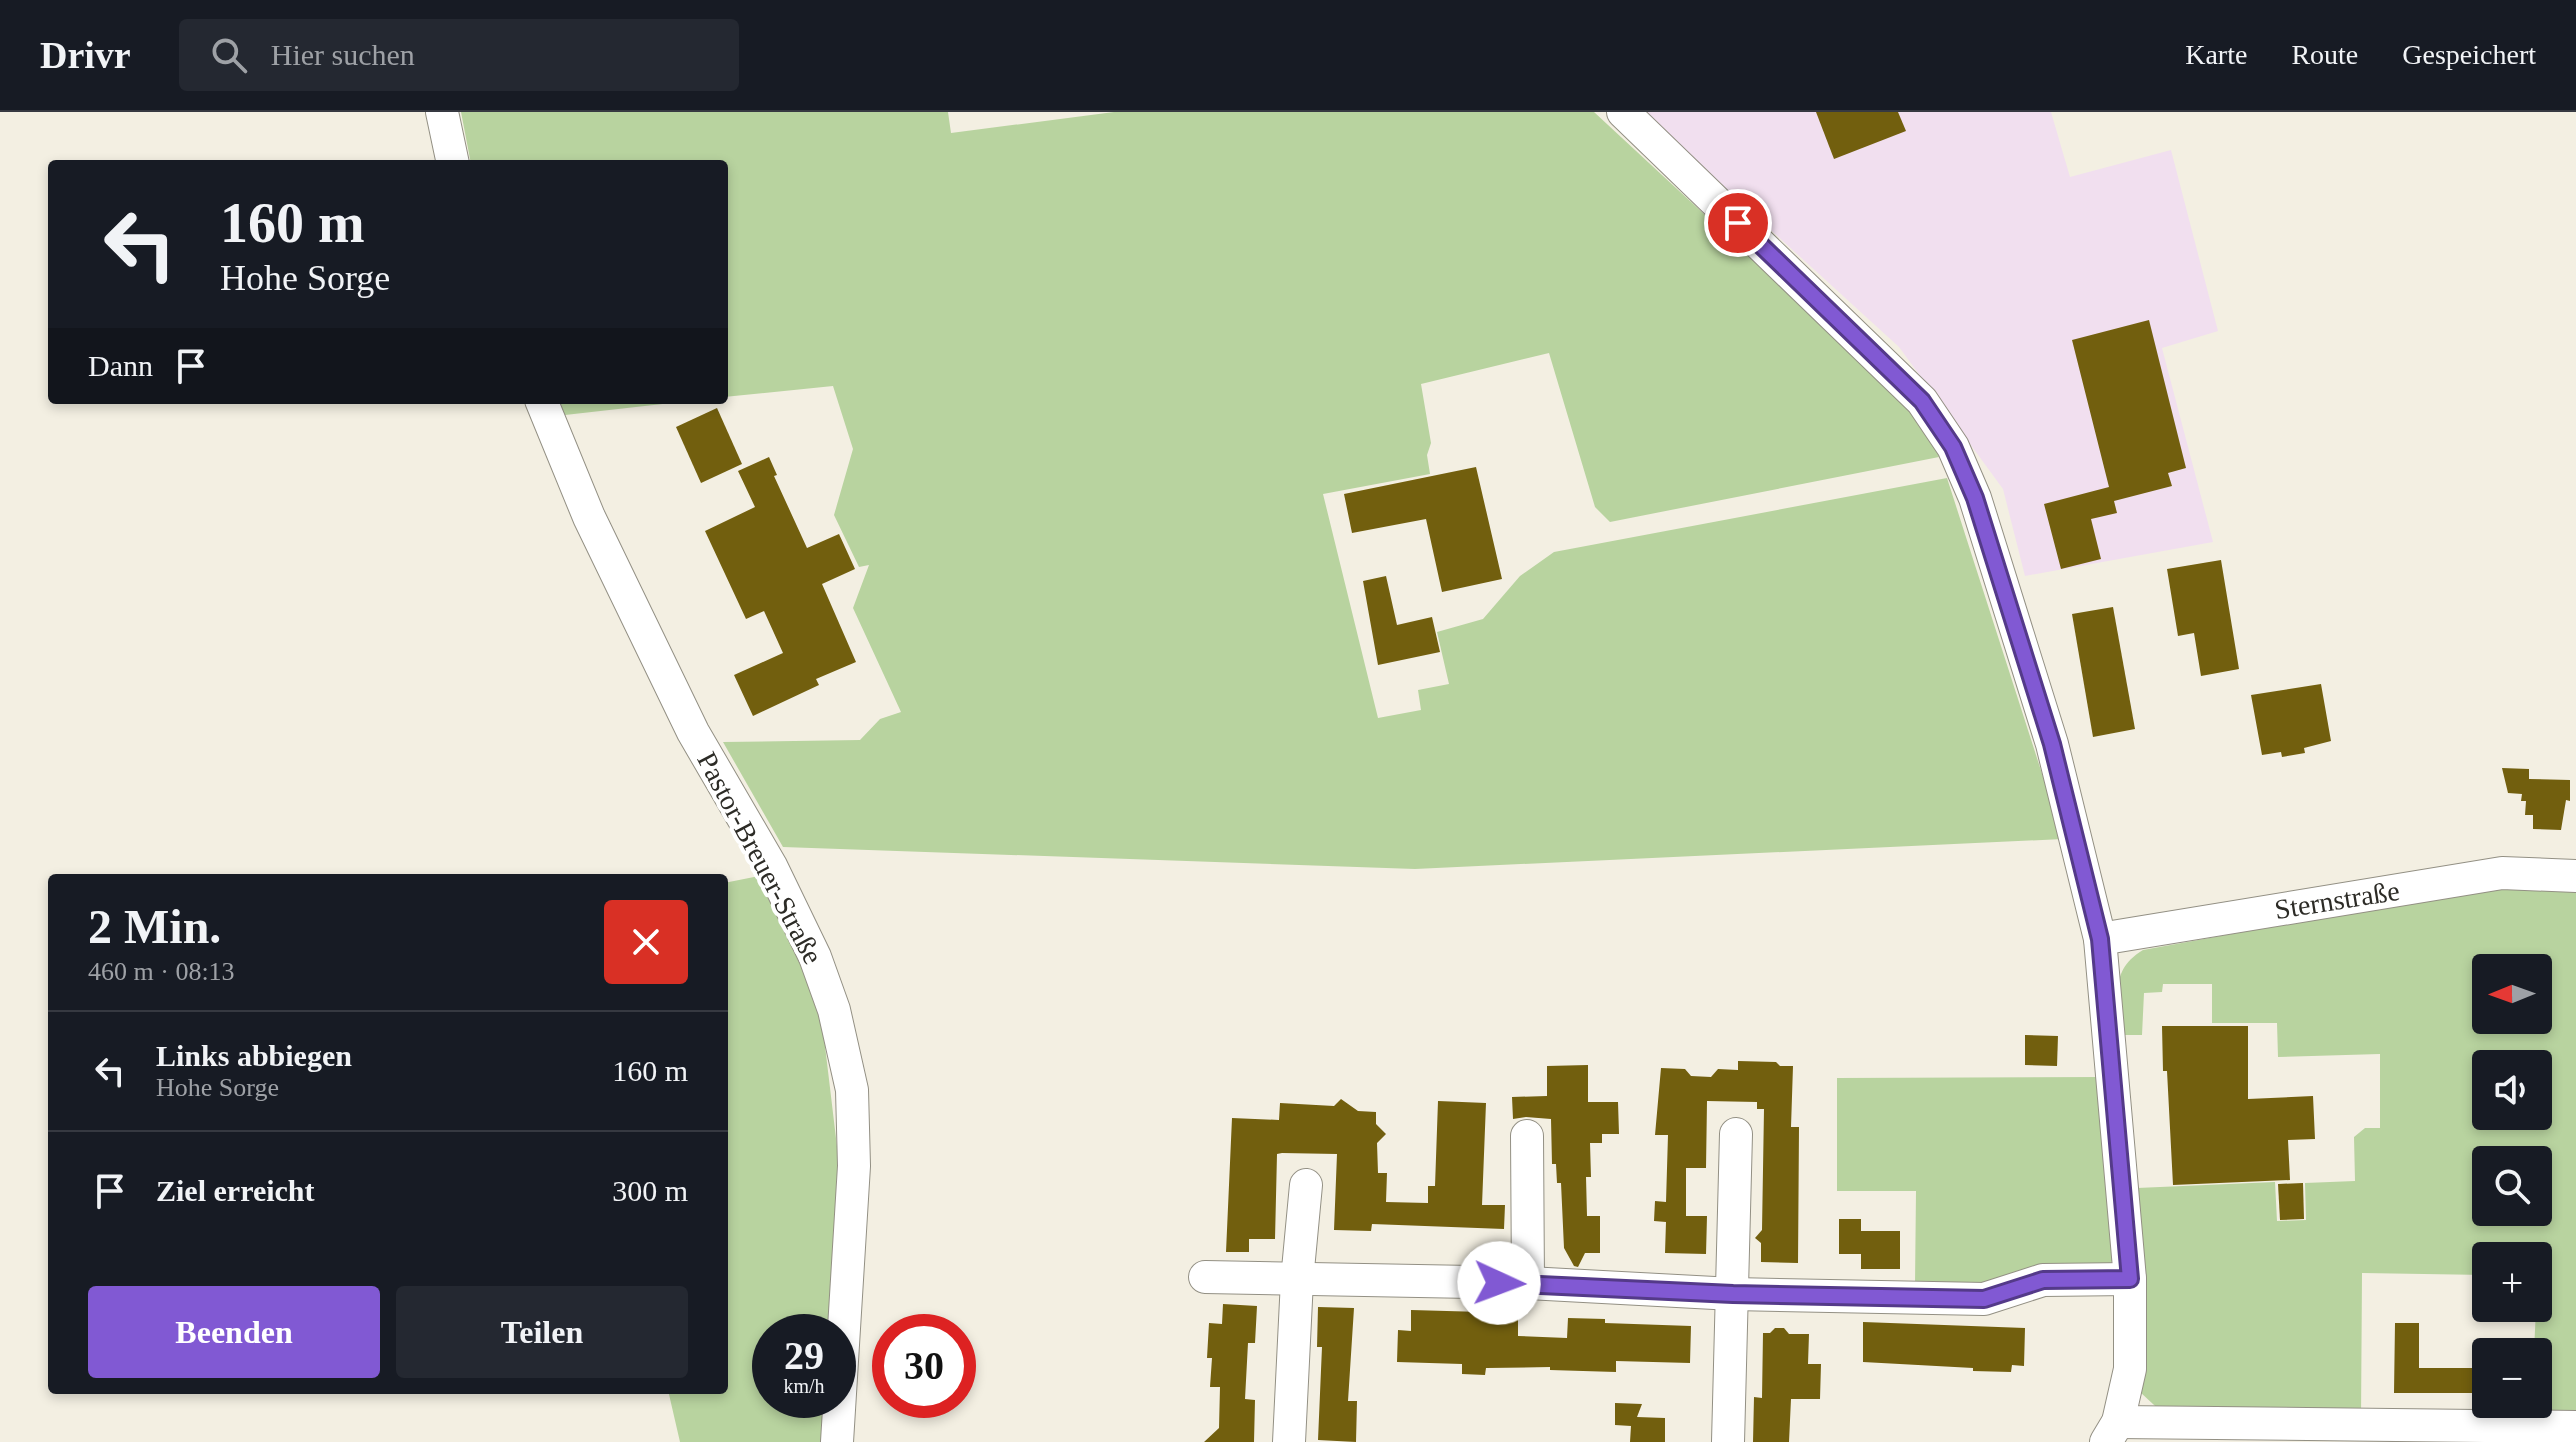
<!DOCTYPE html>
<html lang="de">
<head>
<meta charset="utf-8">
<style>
	body { margin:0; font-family:Georgia,serif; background:#242831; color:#f1f3f6; height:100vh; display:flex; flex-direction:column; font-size:30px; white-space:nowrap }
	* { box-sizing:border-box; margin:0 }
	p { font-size:26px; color:#9ea1a6 }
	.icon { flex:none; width:44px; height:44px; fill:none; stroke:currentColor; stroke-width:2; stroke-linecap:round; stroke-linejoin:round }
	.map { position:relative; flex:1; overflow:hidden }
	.panel { position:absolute; left:48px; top:762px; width:680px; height:520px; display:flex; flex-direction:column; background:#171b24; border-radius:8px; box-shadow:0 4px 12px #0003 }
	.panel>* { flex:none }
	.banner { position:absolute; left:48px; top:48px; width:680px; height:244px; border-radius:8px; box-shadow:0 4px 12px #0003; background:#171b24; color:#f1f3f6; overflow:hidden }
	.needle { width:52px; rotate:269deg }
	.buttons { position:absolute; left:2472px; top:842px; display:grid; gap:16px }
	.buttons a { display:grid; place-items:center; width:80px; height:80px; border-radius:8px; background:#171b24; box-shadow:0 4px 12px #0003; font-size:40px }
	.speed { position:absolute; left:752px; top:1202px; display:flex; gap:16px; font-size:40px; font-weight:700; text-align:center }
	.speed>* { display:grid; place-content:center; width:104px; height:104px; border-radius:50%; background:#171b24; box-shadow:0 4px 12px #0003; line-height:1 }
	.speed small { font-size:20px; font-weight:400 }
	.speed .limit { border:12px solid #d22; background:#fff; color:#111 }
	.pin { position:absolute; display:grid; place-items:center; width:68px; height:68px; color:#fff; margin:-34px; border:4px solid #fff; border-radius:50%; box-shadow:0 2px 8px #0007 }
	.me { position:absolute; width:88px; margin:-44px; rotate:92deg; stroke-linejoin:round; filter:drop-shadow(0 0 6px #0008) }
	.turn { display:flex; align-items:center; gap:28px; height:168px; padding:0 40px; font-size:36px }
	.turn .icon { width:104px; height:104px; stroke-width:2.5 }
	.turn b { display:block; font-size:56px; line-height:68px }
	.then { display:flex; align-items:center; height:76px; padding:0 40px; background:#0003; gap:16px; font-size:30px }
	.round { display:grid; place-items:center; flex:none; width:84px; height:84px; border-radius:8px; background:#242831 }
	.summary { display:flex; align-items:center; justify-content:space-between; height:136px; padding:0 40px }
	h1 { font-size:48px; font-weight:600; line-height:60px }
	.action { display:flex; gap:16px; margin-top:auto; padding:16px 40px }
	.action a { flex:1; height:92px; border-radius:8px; background:#8159d3; color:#fff; font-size:32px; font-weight:600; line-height:92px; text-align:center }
	.action a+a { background:#242831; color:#f1f3f6 }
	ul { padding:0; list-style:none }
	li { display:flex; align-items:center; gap:24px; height:120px; padding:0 40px; border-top:2px solid #363941 }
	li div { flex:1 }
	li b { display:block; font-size:30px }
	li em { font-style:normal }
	header { display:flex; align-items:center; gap:48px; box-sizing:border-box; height:112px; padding:0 40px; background:#171b24; border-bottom:2px solid #363941 }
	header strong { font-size:38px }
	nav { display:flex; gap:44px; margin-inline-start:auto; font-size:28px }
	.search { width:560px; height:72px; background:#242831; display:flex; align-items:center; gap:20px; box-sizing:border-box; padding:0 28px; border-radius:8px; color:#9ea1a6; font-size:30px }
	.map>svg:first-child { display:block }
	.commercial { fill:#f1dfef }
	.green { fill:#b8d39f; fill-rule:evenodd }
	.building { fill:#725f0e }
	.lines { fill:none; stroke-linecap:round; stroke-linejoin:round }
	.minor-casing { stroke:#939084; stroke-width:34 }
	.minor { stroke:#fff; stroke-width:32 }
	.route-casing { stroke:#543a89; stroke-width:20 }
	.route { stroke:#8159d3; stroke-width:14 }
	.labels { text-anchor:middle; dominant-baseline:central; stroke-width:8; stroke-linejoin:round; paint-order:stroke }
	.street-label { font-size:28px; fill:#2c2b26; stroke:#fff }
</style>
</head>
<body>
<header>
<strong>Drivr</strong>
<div class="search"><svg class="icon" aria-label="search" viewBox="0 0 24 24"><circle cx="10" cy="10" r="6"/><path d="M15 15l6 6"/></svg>Hier suchen</div>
<nav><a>Karte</a><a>Route</a><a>Gespeichert</a></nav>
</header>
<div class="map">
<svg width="2576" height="1330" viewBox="0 0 2576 1330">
	<rect width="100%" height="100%" fill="#f3efe2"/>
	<polygon class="commercial" points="1645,0 2051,0 2070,65 2171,38 2218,219 2162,236 2213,430 2025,464 2003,377 1899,235 1648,6"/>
	<g class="green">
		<polygon points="461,0 948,0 951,21 1114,0 1594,0 1896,280 1930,322 1939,345 1610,410 1595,395 1549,241 1421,272 1431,331 1427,343 1430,362 1323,382 1378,606 1421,598 1418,578 1449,572 1437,520 1483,507 1520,464 1554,440 1947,366 2063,727 1415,757 783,735 723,630 860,628 880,607 901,600 853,496 869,453 859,455 834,403 853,337 833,274 724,285 724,52 471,52"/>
		<polygon points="559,288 698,288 565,303"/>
		<polygon points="759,764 820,892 838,1043 829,1220 770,1220 770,1288 825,1288 823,1330 680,1330 668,1278 724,1278 724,771"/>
		<path d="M2507 772 2576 775V1307H2532L2533 1292H2538V1240H2534L2536 1196H2538V1144H2486V1163L2362 1161 2361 1307 2167 1305 2140 1280 2137 1076 2275 1070 2277 1109 2306 1108 2305 1071 2355 1069 2354 1025 2365 1016H2380V942L2278 945 2277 911H2212V872H2163L2162 880 2144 881 2142 923H2123C2120 887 2107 860 2143 838ZM2486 856H2538V908H2486ZM2486 952H2538V1004H2486ZM2486 1048H2538V1100H2486Z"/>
		<polygon points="2104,965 2118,1142 2106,1156 1985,1171 1915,1173 1916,1079 1837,1079 1837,966"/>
	</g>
	<g class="building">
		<polygon points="1816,0 1898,0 1906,19 1834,47"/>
		<polygon points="2149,208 2186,356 2168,361 2172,374 2114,389 2117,401 2091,407 2101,447 2061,457 2044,392 2109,375 2072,228"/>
		<polygon points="717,296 742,352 701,371 676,315"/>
		<polygon points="769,345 777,363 774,364 807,436 839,422 855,457 822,472 856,550 816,567 819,573 753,604 734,563 783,541 764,499 746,507 705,419 755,395 738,359"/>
		<polygon points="1476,355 1502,467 1442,480 1426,407 1352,421 1344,382"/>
		<polygon points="2221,448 2239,557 2201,564 2194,521 2178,524 2167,457"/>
		<polygon points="1386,464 1397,513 1432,505 1440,540 1378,553 1363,469"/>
		<polygon points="2113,495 2135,617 2093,625 2072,502"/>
		<polygon points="2321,572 2331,629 2304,636 2305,641 2282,645 2281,640 2262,643 2251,583"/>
		<polygon points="2502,656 2529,657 2529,667 2570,668 2570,689 2566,688 2561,718 2533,717 2533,703 2525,703 2526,689 2521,689 2522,682 2508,681"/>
		<polygon points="2162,914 2248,914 2248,987 2313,984 2315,1027 2288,1028 2290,1068 2173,1073 2167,959 2163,959"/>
		<polygon points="2025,923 2058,924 2057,954 2025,953"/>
		<polygon points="1738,949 1776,950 1780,954 1793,954 1791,1015 1799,1015 1798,1151 1761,1150 1761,1131 1755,1126 1762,1118 1764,997 1757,997 1757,990 1707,989 1706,1056 1686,1056 1686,1104 1707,1104 1706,1142 1665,1141 1666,1110 1654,1109 1655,1089 1666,1090 1668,1023 1655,1023 1661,956 1685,957 1691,964 1711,965 1718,957 1738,958"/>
		<polygon points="1588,953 1588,990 1618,990 1619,1022 1602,1022 1602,1031 1590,1031 1591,1065 1586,1065 1587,1104 1600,1104 1600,1141 1585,1141 1578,1155 1574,1154 1564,1136 1561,1071 1557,1071 1556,1052 1552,1052 1551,1007 1526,1005 1513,1007 1512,985 1547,984 1547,954"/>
		<polygon points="1341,987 1358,999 1376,1000 1376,1012 1386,1022 1377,1031 1378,1061 1387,1061 1386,1090 1428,1091 1428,1074 1435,1074 1438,989 1486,991 1482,1093 1505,1093 1504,1117 1372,1112 1371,1119 1334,1118 1337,1042 1282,1041 1277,1042 1275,1127 1249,1127 1249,1140 1226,1140 1232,1006 1279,1008 1280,991 1334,994"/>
		<polygon points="2303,1071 2304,1107 2280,1108 2278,1072"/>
		<polygon points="1839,1107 1861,1107 1861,1119 1900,1119 1900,1157 1861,1157 1861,1142 1839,1142"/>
		<polygon points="1223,1192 1257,1194 1255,1231 1248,1231 1245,1287 1255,1288 1254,1330 1204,1330 1219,1316 1220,1275 1210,1275 1212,1246 1207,1246 1209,1211 1222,1212"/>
		<polygon points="1318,1195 1354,1196 1348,1289 1357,1289 1356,1330 1318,1328 1322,1235 1317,1235"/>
		<polygon points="1411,1198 1518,1201 1518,1224 1567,1226 1568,1206 1605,1207 1605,1211 1691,1214 1690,1251 1616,1249 1616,1260 1550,1258 1550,1255 1486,1256 1485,1263 1462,1262 1462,1252 1397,1250 1398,1218 1411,1219"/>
		<polygon points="1863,1210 2025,1216 2024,1254 2012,1253 2011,1260 1973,1259 1973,1256 1863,1250"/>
		<polygon points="2395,1211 2419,1211 2419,1256 2486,1256 2486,1281 2394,1281"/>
		<polygon points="1775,1216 1784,1216 1789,1222 1809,1222 1808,1252 1821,1252 1820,1287 1791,1287 1789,1330 1753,1330 1754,1285 1762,1286 1763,1221 1770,1221"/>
		<polygon points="1615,1291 1642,1292 1637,1305 1665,1306 1665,1330 1630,1330 1631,1314 1615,1313"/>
	</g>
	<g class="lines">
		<g class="minor-casing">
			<g id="minor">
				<polyline points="442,0 453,52"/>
				<polyline points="1623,0 1922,289 1953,335 1975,386 2052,632 2100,827 2130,1167 2130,1257 2118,1310 2106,1330"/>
				<polyline points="541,288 589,405 693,620 771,754 815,845 834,898 852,978 854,1054 837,1330"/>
				<polyline points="2100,827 2502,761 2576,764"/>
				<polyline points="1527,1024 1528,1171"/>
				<polyline points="1205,1165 1528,1171 1733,1182 1984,1187 2043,1168 2130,1167"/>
				<polyline points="2118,1310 2576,1315"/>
				<polyline points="1289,1330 1297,1168 1306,1073"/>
				<polyline points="1728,1330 1736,1022"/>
			</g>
		</g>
		<use href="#minor" class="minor"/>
	</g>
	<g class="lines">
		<g class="route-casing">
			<polyline id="route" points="1499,1171 1733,1182 1984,1187 2043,1168 2130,1167 2100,827 2052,632 1975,386 1953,335 1922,289 1738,111"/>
		</g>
		<use href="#route" class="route"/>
	</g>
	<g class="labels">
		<g class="street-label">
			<text transform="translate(760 746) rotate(62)">Pastor-Breuer-Straße</text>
			<text transform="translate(2337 788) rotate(-9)">Sternstraße</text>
		</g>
	</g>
</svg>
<div class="buttons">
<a><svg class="needle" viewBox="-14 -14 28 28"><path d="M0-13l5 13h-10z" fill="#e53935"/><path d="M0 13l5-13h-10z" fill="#9ea1a6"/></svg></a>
<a><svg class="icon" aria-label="sound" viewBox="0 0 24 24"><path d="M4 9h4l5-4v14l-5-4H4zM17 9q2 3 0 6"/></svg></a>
<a><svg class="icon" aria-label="search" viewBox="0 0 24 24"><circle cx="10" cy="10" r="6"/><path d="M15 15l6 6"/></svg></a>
<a>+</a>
<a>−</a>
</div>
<div class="speed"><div>29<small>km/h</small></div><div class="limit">30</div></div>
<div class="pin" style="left:1738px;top:111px;background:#d93025"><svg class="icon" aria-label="arrive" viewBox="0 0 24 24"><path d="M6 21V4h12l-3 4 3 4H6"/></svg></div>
<svg class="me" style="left:1499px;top:1171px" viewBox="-20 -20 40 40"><circle r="19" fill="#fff"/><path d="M0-13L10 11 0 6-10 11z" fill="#8159d3"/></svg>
<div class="banner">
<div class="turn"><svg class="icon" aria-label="left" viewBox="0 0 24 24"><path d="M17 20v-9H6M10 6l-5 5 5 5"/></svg><div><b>160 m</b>Hohe Sorge</div></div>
<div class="then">Dann<svg class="icon" aria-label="arrive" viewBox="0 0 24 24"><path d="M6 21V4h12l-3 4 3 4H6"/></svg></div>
</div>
<section class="panel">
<div class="summary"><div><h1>2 Min.</h1><p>460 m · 08:13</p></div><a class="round" style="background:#d93025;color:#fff"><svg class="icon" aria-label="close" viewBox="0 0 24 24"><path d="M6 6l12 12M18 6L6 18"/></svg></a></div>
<ul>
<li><svg class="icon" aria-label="left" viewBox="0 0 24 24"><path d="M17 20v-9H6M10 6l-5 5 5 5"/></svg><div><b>Links abbiegen</b><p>Hohe Sorge</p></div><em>160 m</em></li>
<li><svg class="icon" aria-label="arrive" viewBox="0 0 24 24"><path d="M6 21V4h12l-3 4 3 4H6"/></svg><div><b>Ziel erreicht</b></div><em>300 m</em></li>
</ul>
<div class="action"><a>Beenden</a><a>Teilen</a></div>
</section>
</div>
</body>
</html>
